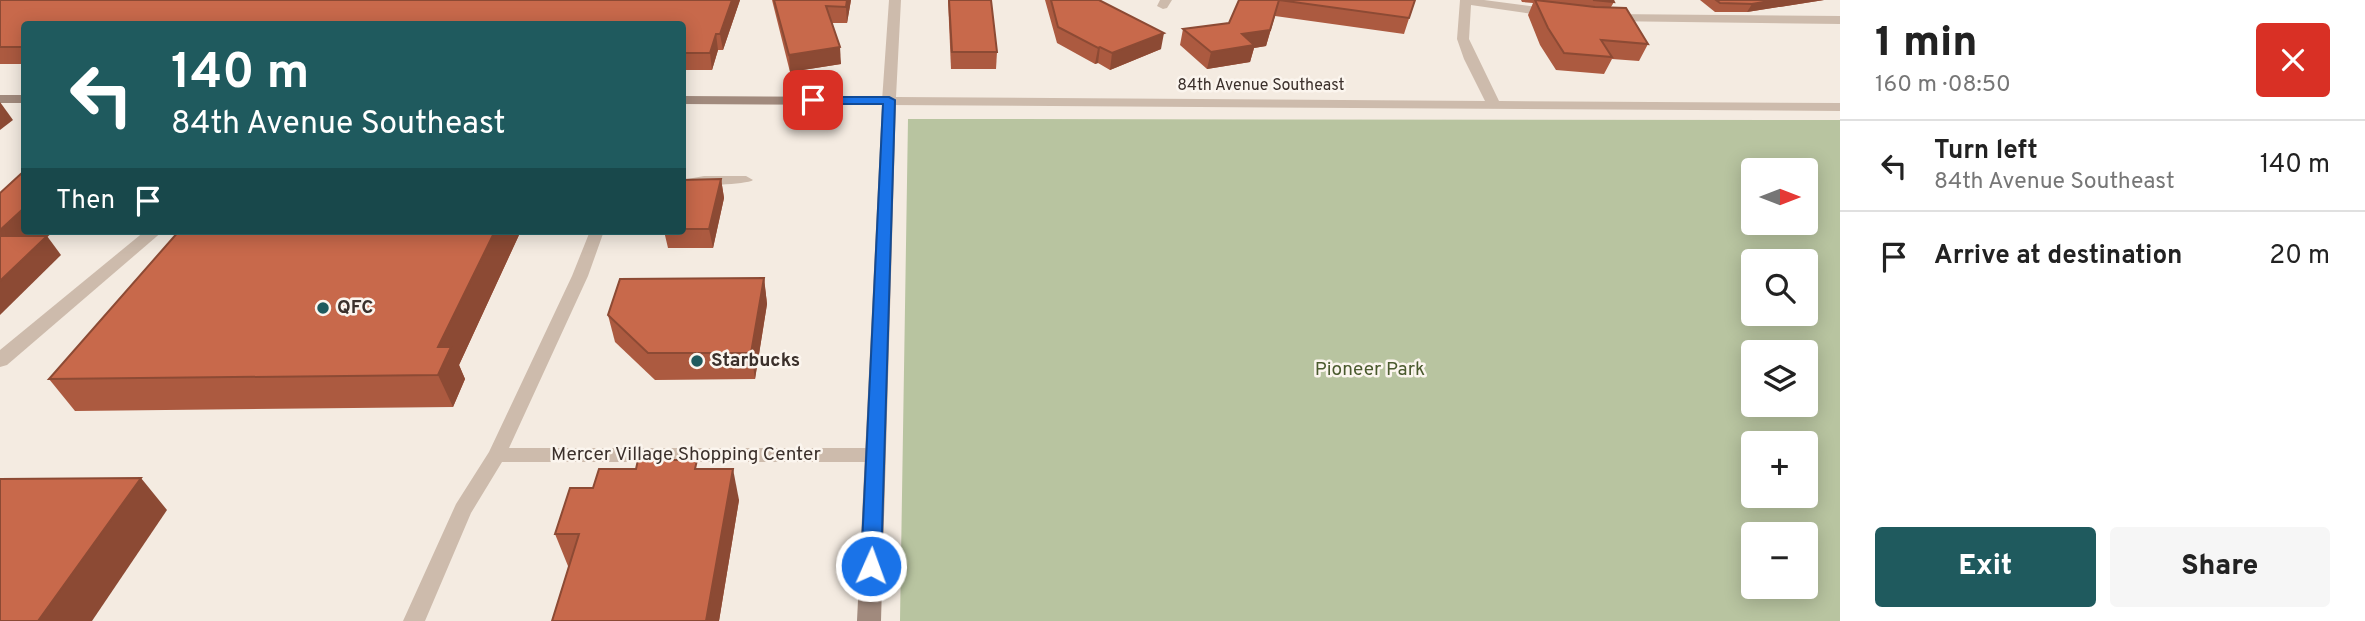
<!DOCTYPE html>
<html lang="en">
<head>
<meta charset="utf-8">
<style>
	body { margin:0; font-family:Overpass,sans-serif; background:#f6f6f6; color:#222; height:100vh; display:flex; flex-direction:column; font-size:26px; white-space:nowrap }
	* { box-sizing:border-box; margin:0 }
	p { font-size:23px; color:#767676 }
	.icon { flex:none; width:38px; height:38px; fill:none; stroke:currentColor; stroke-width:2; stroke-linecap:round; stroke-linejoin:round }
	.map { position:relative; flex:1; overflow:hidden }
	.side { display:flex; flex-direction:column; background:#fff; width:525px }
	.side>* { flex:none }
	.banner { position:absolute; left:21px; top:21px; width:665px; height:214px; border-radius:7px; box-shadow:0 4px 18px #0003; background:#1f5a5e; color:#fff; overflow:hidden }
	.needle { width:46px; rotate:90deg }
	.tools { position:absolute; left:1741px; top:158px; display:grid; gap:14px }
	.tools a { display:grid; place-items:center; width:77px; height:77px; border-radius:7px; background:#fff; box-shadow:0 4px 18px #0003; font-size:35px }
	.pin { position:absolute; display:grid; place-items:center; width:60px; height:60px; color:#fff; margin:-30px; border-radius:14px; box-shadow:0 4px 10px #0006 }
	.me { position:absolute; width:77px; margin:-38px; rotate:2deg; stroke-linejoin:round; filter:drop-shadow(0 0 5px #0008) }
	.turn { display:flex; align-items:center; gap:24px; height:147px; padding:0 35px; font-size:32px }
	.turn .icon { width:91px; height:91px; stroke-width:2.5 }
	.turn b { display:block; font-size:49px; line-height:60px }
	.then { display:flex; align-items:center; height:66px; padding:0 35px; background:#0003; gap:14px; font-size:26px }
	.round { display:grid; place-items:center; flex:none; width:74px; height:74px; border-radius:7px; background:#f6f6f6 }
	.overview { display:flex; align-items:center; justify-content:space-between; height:119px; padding:0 35px }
	h1 { font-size:42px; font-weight:800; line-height:52px }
	.button { display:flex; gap:14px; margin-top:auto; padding:14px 35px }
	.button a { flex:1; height:80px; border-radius:7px; background:#1f5a5e; color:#fff; font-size:28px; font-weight:800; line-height:80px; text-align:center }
	.button a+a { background:#f6f6f6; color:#222 }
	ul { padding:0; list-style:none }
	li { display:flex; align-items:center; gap:21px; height:91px; padding:0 35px; border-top:2px solid #e0e0e0 }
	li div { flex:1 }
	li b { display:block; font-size:26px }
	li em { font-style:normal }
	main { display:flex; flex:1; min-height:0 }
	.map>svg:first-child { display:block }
	.green { fill:#b8c4a0; fill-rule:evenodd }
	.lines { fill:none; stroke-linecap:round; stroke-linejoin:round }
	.lane { fill:#cdbbac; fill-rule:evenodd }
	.street { fill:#cdbbac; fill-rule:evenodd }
	.secondary { fill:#a18a7d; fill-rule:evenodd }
	.wall { fill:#ac5a40 }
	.shaded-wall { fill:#8c4a34 }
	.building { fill:#c8694b; stroke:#8c4a34; stroke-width:2 }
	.route { fill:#1a73e8; stroke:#114b97; stroke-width:2 }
	.poi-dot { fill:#1f5a5e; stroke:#fbf5ee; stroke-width:2.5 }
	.labels { text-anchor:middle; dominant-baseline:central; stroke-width:5; stroke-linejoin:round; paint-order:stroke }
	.far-street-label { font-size:16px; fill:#3b302b; stroke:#fbf5ee }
	.poi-label { font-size:19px; font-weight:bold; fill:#3b302b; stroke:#fbf5ee; text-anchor:start }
	.park-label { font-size:19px; fill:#4a5a2e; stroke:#fbf5ee }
	.street-label { font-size:19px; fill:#3b302b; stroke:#fbf5ee }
</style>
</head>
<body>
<main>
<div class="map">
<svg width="1840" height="621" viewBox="0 0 1840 621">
	<rect width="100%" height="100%" fill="#f4ebe1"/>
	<path class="green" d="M908 119 1840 120V621H900ZM1754 170H1806V222H1754ZM1754 261H1806V313H1754ZM1754 352H1806V404H1754ZM1754 443H1806V495H1754ZM1754 534H1806V586H1754Z"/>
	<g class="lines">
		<g class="lane">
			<path d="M704 176H746L753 180C746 185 697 185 682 188V180Z"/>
			<polygon points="590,231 604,231 588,276 509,448 875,448 881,450 884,455 881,460 875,462 502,462 471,513 425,621 403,621 456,504 489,452 572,276"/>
		</g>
		<g class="street">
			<polygon points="889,0 901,0 896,97 1485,101 1464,59 1457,39 1460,0 1484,0 1553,9 1559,13 1553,17 1471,5 1469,39 1499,101 1840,103 1840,111 889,105 882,101"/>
			<polygon points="1160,0 1172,0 1167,8 1163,9 1157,6"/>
			<polygon points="1609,14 1840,16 1840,24 1605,21 1605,15"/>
			<polygon points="145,231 163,231 7,365 0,367 0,350"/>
		</g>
		<g class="secondary">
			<rect x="0" y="95" width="24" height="8"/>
			<polygon points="682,96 889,97 896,101 881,621 857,621 882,105 682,104"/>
		</g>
	</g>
	<g class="wall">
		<polygon points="0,0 740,0 723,50 718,50 712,70 682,70 682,24 24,24 24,64 0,64"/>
		<polygon points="772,0 851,0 847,23 832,23 841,64 790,72"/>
		<polygon points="948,0 991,0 997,52 996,69 951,69"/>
		<polygon points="1045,0 1099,0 1161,49 1110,70 1098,63 1095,64 1057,43"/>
		<polygon points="1239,0 1415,0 1404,34 1275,16 1266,46 1254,48 1250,62 1207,69 1180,45 1183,29 1229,23"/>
		<polygon points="1521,0 1613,0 1614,2 1611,7 1648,44 1639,61 1612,59 1604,74 1556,70 1540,45 1528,15 1533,3 1522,2"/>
		<polygon points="1700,0 1824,0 1747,12 1715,12"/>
		<polygon points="721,179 724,198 713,248 668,248 664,231 682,231 682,180"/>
		<polygon points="519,235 459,365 465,379 453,407 75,411 49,379"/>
		<polygon points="764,278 767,304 755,379 655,380 615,342 608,315"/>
		<polygon points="699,469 739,500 719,621 552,621 569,566 568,566 555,534 593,488"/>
	</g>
	<g class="shaded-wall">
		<polygon points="732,0 740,0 723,50 720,34"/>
		<polygon points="847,0 851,0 847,23 846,7"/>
		<polygon points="1279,0 1266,46 1254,48 1250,62 1207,69 1211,52 1242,34"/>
		<polygon points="1775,0 1824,0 1747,12 1752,4"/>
		<polygon points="1164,33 1161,49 1110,70 1112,53"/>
		<polygon points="716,34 718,50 712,70 710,53"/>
		<polygon points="840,47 841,64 790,72 789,55"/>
		<polygon points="1100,47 1098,63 1095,64 1098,48"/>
		<polygon points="0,102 13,120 0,130"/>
		<polygon points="721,179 724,198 713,248 709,229"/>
		<polygon points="24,208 24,231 34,231 8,255 0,244 0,230"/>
		<polygon points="495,231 518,231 519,235 459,365 465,379 453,407 438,375 438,347"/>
		<polygon points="47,236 61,255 0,315 0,281"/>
		<polygon points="764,278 767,304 755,379 751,353"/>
		<polygon points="733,469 739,500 719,621 706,621"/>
		<polygon points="141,478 167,510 92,621 38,621"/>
	</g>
	<g class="building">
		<polygon points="0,0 732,0 720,34 716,34 710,53 682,53 682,24 24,24 24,47 0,47"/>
		<polygon points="774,0 847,0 846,7 826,6 840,47 789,55"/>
		<polygon points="949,0 991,0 997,52 952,52"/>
		<polygon points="1051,0 1099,0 1164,33 1112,53 1100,47 1098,48 1058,27"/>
		<polygon points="1239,0 1415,0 1409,18 1279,0 1270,30 1242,34 1254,45 1211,52 1183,29 1229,23"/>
		<polygon points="1535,0 1595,7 1626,8 1648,44 1601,40 1612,57 1564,53 1548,28"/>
		<polygon points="1593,0 1613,0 1614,2"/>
		<polygon points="1716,0 1775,0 1752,4 1720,3"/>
		<polygon points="24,171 24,208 0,230 0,193"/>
		<polygon points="721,179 709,229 682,229 682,180"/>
		<polygon points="179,231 495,231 438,347 451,347 438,375 49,379"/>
		<polygon points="0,236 47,236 0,281"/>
		<polygon points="764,278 751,353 648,353 608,315 620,279"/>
		<polygon points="638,460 697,460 695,469 733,469 706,621 552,621 579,534 555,534 570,488 593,488 599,469 636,469"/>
		<polygon points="141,478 38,621 0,621 0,479"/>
	</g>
	<polygon class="route" points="889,97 895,100 881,566 878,572 871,574 864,572 861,566 883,104 813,104 807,100 813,97"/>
	<g class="poi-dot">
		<circle cx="323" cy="308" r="7"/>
		<circle cx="697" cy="361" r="7"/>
	</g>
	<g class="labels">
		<g class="far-street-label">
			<text x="1261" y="86">84th Avenue Southeast</text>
		</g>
		<g class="poi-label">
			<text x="337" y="308">QFC</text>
			<text x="711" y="361">Starbucks</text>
		</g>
		<g class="park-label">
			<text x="1370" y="370">Pioneer Park</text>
		</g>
		<g class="street-label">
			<text x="686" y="455">Mercer Village Shopping Center</text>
		</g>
	</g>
</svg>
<div class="tools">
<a><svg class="needle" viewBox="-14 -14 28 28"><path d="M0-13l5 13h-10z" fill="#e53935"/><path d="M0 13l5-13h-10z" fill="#767676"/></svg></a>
<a><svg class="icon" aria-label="search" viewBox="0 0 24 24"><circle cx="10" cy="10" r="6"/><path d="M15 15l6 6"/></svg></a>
<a><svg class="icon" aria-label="layers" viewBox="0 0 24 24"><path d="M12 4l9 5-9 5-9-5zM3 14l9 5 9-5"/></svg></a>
<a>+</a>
<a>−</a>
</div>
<div class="pin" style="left:813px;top:100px;background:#d93025"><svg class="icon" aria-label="arrive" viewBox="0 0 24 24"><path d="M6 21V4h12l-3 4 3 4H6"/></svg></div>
<svg class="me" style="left:871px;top:566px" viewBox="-20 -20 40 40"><circle r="17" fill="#1a73e8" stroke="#fff" stroke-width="3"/><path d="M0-11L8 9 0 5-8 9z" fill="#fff"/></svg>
<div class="banner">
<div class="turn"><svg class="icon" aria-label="left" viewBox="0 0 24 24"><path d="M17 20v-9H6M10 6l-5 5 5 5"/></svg><div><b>140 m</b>84th Avenue Southeast</div></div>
<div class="then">Then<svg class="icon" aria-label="arrive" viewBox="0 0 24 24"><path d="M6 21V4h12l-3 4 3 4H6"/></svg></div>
</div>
</div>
<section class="side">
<div class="overview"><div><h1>1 min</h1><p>160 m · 08:50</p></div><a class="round" style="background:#d93025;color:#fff"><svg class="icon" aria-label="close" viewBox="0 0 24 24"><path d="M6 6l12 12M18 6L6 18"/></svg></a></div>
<ul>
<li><svg class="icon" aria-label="left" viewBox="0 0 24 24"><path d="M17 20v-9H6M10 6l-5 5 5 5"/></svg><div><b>Turn left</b><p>84th Avenue Southeast</p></div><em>140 m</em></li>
<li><svg class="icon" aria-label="arrive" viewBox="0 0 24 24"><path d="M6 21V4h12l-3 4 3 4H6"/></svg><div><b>Arrive at destination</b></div><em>20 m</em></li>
</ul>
<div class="button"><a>Exit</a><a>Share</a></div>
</section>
</main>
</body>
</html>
